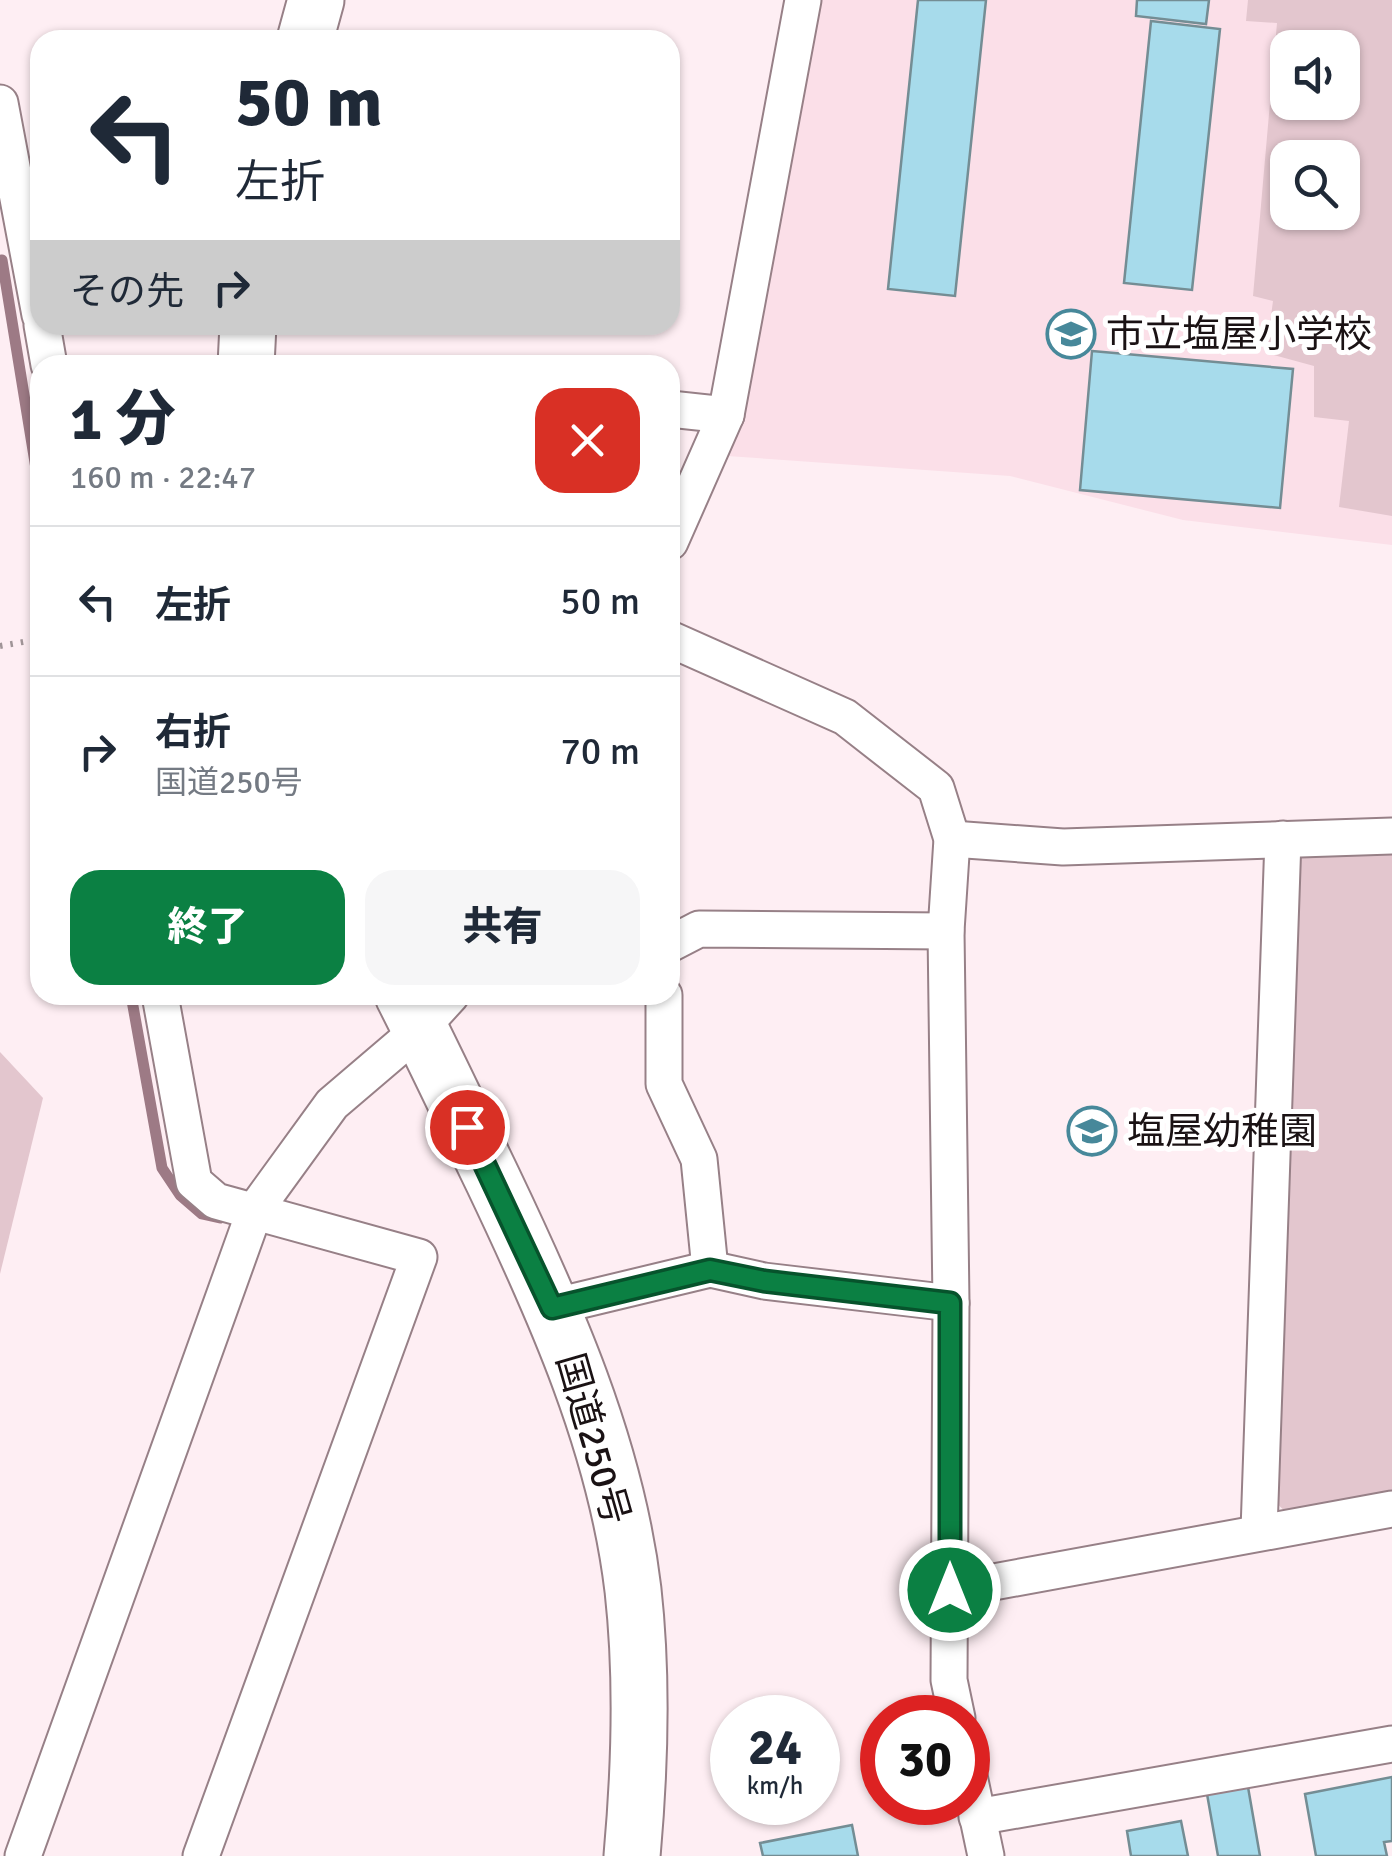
<!DOCTYPE html>
<html lang="ja">
<head>
<meta charset="utf-8">
<style>
	body { margin:0; font-family:Signika,"Noto Sans JP",sans-serif; background:#f6f6f7; color:#1f2937; height:100vh; display:flex; flex-direction:column; font-size:38px; white-space:nowrap }
	* { box-sizing:border-box; margin:0 }
	p { font-size:32px; color:#747a83 }
	.icon { flex:none; width:55px; height:55px; fill:none; stroke:currentColor; stroke-width:2; stroke-linecap:round; stroke-linejoin:round }
	.map { position:relative; flex:1; overflow:hidden }
	.details { position:absolute; left:30px; top:355px; width:650px; height:650px; display:flex; flex-direction:column; background:#fff; border-radius:30px; box-shadow:0 2px 8px #0004 }
	.details>* { flex:none }
	.hud { position:absolute; left:30px; top:30px; width:650px; height:305px; border-radius:30px; box-shadow:0 2px 8px #0004; background:#fff; color:#1f2937; overflow:hidden }
	.buttons { position:absolute; left:1270px; top:30px; display:grid; gap:20px }
	.buttons a { display:grid; place-items:center; width:90px; height:90px; border-radius:20px; background:#fff; box-shadow:0 2px 8px #0004; font-size:50px }
	.speed { position:absolute; left:710px; top:1695px; display:flex; gap:20px; font-size:50px; font-weight:700; text-align:center }
	.speed>* { display:grid; place-content:center; width:130px; height:130px; border-radius:50%; background:#fff; box-shadow:0 2px 8px #0004; line-height:1 }
	.speed small { font-size:25px; font-weight:400 }
	.speed .limit { border:15px solid #d22; background:#fff; color:#111 }
	.pin { position:absolute; display:grid; place-items:center; width:85px; height:85px; color:#fff; margin:-42px; border:5px solid #fff; border-radius:50%; box-shadow:0 2px 10px #0007 }
	.me { position:absolute; width:110px; margin:-55px; rotate:0deg; stroke-linejoin:round; filter:drop-shadow(0 0 8px #0008) }
	.turn { display:flex; align-items:center; gap:35px; height:210px; padding:0 40px; font-size:45px }
	.turn .icon { width:130px; height:130px; stroke-width:2.5 }
	.turn b { display:block; font-size:70px; line-height:85px }
	.then { display:flex; align-items:center; height:95px; padding:0 40px; background:#0003; gap:20px; font-size:38px }
	.round { display:grid; place-items:center; flex:none; width:105px; height:105px; border-radius:30px; background:#f6f6f7 }
	.headline { display:flex; align-items:center; justify-content:space-between; height:170px; padding:0 40px }
	h1 { font-size:60px; font-weight:800; line-height:75px }
	.button { display:flex; gap:20px; margin-top:auto; padding:20px 40px }
	.button a { flex:1; height:115px; border-radius:30px; background:#0b8043; color:#fff; font-size:40px; font-weight:800; line-height:115px; text-align:center }
	.button a+a { background:#f6f6f7; color:#1f2937 }
	ul { padding:0; list-style:none }
	li { display:flex; align-items:center; gap:30px; height:150px; padding:0 40px; border-top:2px solid #e0e1e3 }
	li div { flex:1 }
	li b { display:block; font-size:38px }
	li em { font-style:normal }
	.map>svg:first-child { display:block }
	.built { fill:#fbdfe8; fill-rule:evenodd }
	.green { fill:#e3c6ce; fill-rule:evenodd }
	.lines { fill:none; stroke-linecap:round; stroke-linejoin:round }
	.stream { stroke:#9d7a85; stroke-width:11 }
	.building { fill:#a7dbeb; stroke:#748d94; stroke-width:2.5 }
	.street-casing { stroke:#978087; stroke-width:39 }
	.highway-casing { stroke:#978087; stroke-width:59 }
	.path { stroke:#a09497; stroke-width:6; stroke-dasharray:2.5 8; stroke-linecap:butt }
	.street { stroke:#fff; stroke-width:35 }
	.highway { stroke:#fff; stroke-width:55 }
	.route-casing { stroke:#07532c; stroke-width:25 }
	.route { stroke:#0b8043; stroke-width:18 }
	.labels { text-anchor:middle; dominant-baseline:central; stroke-width:10; stroke-linejoin:round; paint-order:stroke }
	.poi-label { font-size:38px; fill:#1a1214; stroke:#fff; text-anchor:start }
	.street-label { font-size:38px; fill:#1a1214; stroke:#fff }
</style>
</head>
<body>
<div class="map">
<svg width="1392" height="1856" viewBox="0 0 1392 1856">
	<rect width="100%" height="100%" fill="#feeef3"/>
	<path class="built" d="M817 0H1392V545L1183 520 1010 476 727 456ZM1288 48H1342V102H1288ZM1288 158H1342V212H1288Z"/>
	<g class="green">
		<path d="M1248 0H1392V516L1339 507 1349 421 1314 417V366L1266 353 1273 301 1253 296 1277 23 1246 21ZM1288 48H1342V102H1288ZM1288 158H1342V212H1288Z"/>
		<polygon points="1392,844 1392,1497 1289,1515 1271,1498 1299,858 1320,845"/>
		<polygon points="0,1052 43,1098 0,1274"/>
	</g>
	<g class="lines">
		<g class="stream">
			<polyline points="2,260 40,493"/>
			<polyline points="131,995 162,1168 180,1195 202,1214 220,1218"/>
		</g>
	</g>
	<g class="building">
		<polygon points="918,0 986,0 955,296 888,289"/>
		<polygon points="1137,0 1209,0 1206,24 1136,16"/>
		<polygon points="1151,21 1220,29 1192,290 1124,283"/>
		<polygon points="1092,351 1293,369 1280,508 1080,490"/>
		<polygon points="1392,1777 1392,1841 1384,1842 1387,1856 1316,1856 1305,1794"/>
		<polygon points="1248,1787 1260,1856 1218,1856 1207,1794"/>
		<polygon points="1181,1821 1188,1856 1131,1856 1127,1831"/>
		<polygon points="852,1825 858,1856 763,1856 760,1843"/>
	</g>
	<g class="lines">
		<g class="street-casing">
			<g id="street">
				<polyline points="0,103 40,315"/>
				<polyline points="42,325 49,365"/>
				<polyline points="670,409 726,415"/>
				<polyline points="670,542 726,415 803,0"/>
				<polyline points="670,639 845,717 936,788 952,839 946,931 951,1303 949,1680 957,1718"/>
				<polyline points="952,839 1063,847 1392,836"/>
				<polyline points="670,944 699,929 946,931"/>
				<polyline points="160,995 194,1182 216,1201 419,1257 201,1856"/>
				<polyline points="664,995 664,1084 699,1159 710,1269"/>
				<polyline points="552,1307 710,1269 764,1281 951,1303"/>
				<polyline points="1259,1531 1283,839"/>
				<polyline points="950,1590 1392,1509"/>
				<polyline points="968,1771 986,1856"/>
				<polyline points="977,1817 1392,1744"/>
				<polyline points="23,1856 255,1210 332,1104 420,1029 451,995"/>
			</g>
		</g>
		<g class="highway-casing">
			<g id="highway">
				<polyline points="305,40 316,0"/>
				<polyline points="246,365 248,325"/>
				<path d="M403 995C434 1056 463 1118 493 1180 555 1310 616 1446 633 1590 643 1679 640 1767 632 1856"/>
			</g>
		</g>
		<polyline class="path" points="0,646 40,639"/>
		<use href="#street" class="street"/>
		<use href="#highway" class="highway"/>
	</g>
	<g class="lines">
		<g class="route-casing">
			<polyline id="route" points="467,1127 552,1308 710,1270 764,1281 950,1303 950,1590"/>
		</g>
		<use href="#route" class="route"/>
	</g>
	<defs>
		<g id="school-ring" transform="scale(2.5)"><circle r="9.5" fill="#fff" stroke="#47889a" stroke-width="1.5"/><path d="M0-5L7-2L0 1L-7-2ZM-4 1L0 2.5L4 1V4Q0 6-4 4Z" fill="#47889a"/></g>
	</defs>
	<g fill-rule="evenodd">
		<use href="#school-ring" x="1071" y="334"/>
		<use href="#school-ring" x="1092" y="1131"/>
	</g>
	<g class="labels">
		<g class="poi-label">
			<text x="1106" y="334">市立塩屋小学校</text>
			<text x="1127" y="1131">塩屋幼稚園</text>
		</g>
		<g class="street-label">
			<text transform="translate(593 1439) rotate(74)">国道250号</text>
		</g>
	</g>
</svg>
<div class="buttons">
<a><svg class="icon" aria-label="sound" viewBox="0 0 24 24"><path d="M4 9h4l5-4v14l-5-4H4zM17 9q2 3 0 6"/></svg></a>
<a><svg class="icon" aria-label="search" viewBox="0 0 24 24"><circle cx="10" cy="10" r="6"/><path d="M15 15l6 6"/></svg></a>
</div>
<div class="speed"><div>24<small>km/h</small></div><div class="limit">30</div></div>
<div class="pin" style="left:467px;top:1127px;background:#d93025"><svg class="icon" aria-label="arrive" viewBox="0 0 24 24"><path d="M6 21V4h12l-3 4 3 4H6"/></svg></div>
<svg class="me" style="left:950px;top:1590px" viewBox="-20 -20 40 40"><circle r="17" fill="#0b8043" stroke="#fff" stroke-width="3"/><path d="M0-11L8 9 0 5-8 9z" fill="#fff"/></svg>
<div class="hud">
<div class="turn"><svg class="icon" aria-label="left" viewBox="0 0 24 24"><path d="M17 20v-9H6M10 6l-5 5 5 5"/></svg><div><b>50 m</b>左折</div></div>
<div class="then">その先<svg class="icon" aria-label="right" viewBox="0 0 24 24"><path d="M7 20v-9h11M14 6l5 5-5 5"/></svg></div>
</div>
<section class="details">
<div class="headline"><div><h1>1 分</h1><p>160 m · 22:47</p></div><a class="round" style="background:#d93025;color:#fff"><svg class="icon" aria-label="close" viewBox="0 0 24 24"><path d="M6 6l12 12M18 6L6 18"/></svg></a></div>
<ul>
<li><svg class="icon" aria-label="left" viewBox="0 0 24 24"><path d="M17 20v-9H6M10 6l-5 5 5 5"/></svg><div><b>左折</b></div><em>50 m</em></li>
<li><svg class="icon" aria-label="right" viewBox="0 0 24 24"><path d="M7 20v-9h11M14 6l5 5-5 5"/></svg><div><b>右折</b><p>国道250号</p></div><em>70 m</em></li>
</ul>
<div class="button"><a>終了</a><a>共有</a></div>
</section>
</div>
</body>
</html>
